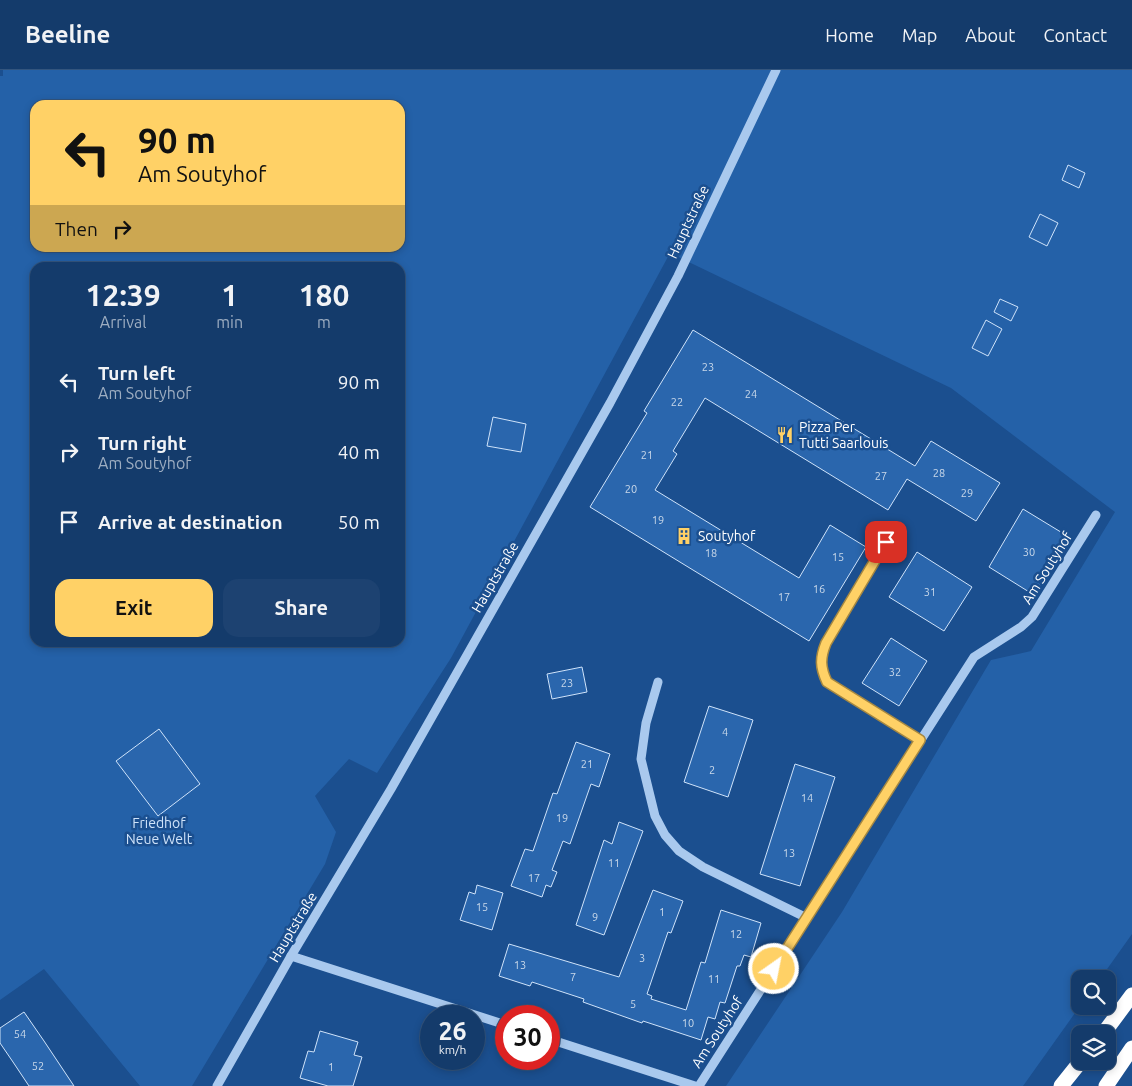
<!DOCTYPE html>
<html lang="en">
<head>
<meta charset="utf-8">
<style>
	body { margin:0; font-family:Ubuntu,sans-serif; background:#1d4271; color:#f1f3f6; height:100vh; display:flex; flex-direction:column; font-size:19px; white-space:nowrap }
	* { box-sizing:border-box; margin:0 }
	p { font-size:16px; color:#9dadc1 }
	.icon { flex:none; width:28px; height:28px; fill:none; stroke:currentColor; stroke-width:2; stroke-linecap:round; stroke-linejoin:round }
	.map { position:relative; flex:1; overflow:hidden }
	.drawer { position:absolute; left:30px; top:192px; width:375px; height:385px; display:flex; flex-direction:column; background:#143b6b; border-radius:15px; box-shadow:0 2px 8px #0003,0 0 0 1px #33557e }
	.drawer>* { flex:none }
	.banner { position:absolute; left:30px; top:30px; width:375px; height:152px; border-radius:15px; box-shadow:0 2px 8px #0003,0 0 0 1px #33557e; background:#ffd166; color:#111; overflow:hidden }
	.controls { position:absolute; left:1071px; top:900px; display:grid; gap:10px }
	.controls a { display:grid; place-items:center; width:45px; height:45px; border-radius:10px; background:#143b6b; box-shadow:0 2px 8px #0003,0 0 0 1px #33557e; font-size:25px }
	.speed { position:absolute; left:420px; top:935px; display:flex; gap:10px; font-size:25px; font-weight:700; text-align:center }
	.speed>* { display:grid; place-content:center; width:65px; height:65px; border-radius:50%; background:#143b6b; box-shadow:0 2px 8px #0003,0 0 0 1px #33557e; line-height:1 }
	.speed small { font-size:12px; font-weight:400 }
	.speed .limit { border:8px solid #d22; background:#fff; color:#111 }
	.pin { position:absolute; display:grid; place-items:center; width:42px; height:42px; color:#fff; margin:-21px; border-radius:10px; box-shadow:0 2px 8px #0006 }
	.me { position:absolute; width:55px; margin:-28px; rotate:33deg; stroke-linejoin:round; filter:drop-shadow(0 0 4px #0008) }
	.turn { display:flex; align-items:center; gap:18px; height:105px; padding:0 25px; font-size:22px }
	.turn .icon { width:65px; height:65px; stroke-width:2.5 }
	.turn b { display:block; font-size:35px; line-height:42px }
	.then { display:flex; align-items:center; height:48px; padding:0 25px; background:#0003; gap:10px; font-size:19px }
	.eta { display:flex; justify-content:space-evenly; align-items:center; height:85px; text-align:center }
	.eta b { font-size:30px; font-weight:700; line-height:35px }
	.primary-button { display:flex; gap:10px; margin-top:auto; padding:10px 25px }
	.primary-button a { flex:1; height:58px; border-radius:15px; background:#ffd166; color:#111; font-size:20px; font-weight:700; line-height:58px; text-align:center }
	.primary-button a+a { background:#1d4271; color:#f1f3f6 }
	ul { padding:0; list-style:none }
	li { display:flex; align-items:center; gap:15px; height:70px; padding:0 25px }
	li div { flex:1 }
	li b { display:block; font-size:19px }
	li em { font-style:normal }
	header { display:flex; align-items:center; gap:30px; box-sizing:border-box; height:70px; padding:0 25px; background:#143b6b; border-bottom:1px solid #33557e }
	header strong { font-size:24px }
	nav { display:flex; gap:28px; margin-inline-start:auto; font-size:18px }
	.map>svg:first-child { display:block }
	.green { fill:#2461a8; fill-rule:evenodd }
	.building { fill:#2a66ad; stroke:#cfe3fa }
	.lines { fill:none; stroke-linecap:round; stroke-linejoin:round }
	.minor { stroke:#a9c9ee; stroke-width:9 }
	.highway { stroke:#fff; stroke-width:15 }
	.route-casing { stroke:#a68842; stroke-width:12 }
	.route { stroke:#ffd166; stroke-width:9 }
	.labels { text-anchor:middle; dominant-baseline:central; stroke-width:5; stroke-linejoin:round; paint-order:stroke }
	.number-label { font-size:11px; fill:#cad9ea }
	.street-label { font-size:14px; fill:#fff; stroke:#1b4f8f }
	.poi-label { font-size:14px; fill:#fff; stroke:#1b4f8f; text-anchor:start }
	.park-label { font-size:14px; fill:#cfe3fa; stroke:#1b4f8f }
</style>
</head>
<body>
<header>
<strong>Beeline</strong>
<nav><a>Home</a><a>Map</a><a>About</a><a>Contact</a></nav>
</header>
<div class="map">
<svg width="1132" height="1016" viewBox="0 0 1132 1016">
	<rect width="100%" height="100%" fill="#1b4f8f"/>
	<path class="green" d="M3 0H1132V864L1100 909H1080V936L1023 1016H726L842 842 991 590 1031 581 1115 442 951 318 670 183 451 588 377 703 349 689 315 726 336 762 325 794 192 1016H140L44 899 0 930V6H3ZM35 35H400V178H35ZM35 198H400V572H35Z"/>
	<g class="building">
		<polygon points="1068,95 1085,103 1079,118 1062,110"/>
		<polygon points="1040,144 1058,153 1047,176 1029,167"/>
		<polygon points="1000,229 1018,237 1011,251 994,242"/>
		<polygon points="986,250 1002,259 988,286 972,278"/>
		<polygon points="693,260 915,396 931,371 1000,413 976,451 907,409 888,440 705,328 673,381 677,384 655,420 799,508 830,455 866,477 809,571 590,437 647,343 644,341"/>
		<polygon points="493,347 526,354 521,382 487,376"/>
		<polygon points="1023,439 1069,467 1034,525 989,497"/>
		<polygon points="917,482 972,517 944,561 889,527"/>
		<polygon points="891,568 927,591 899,636 862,613"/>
		<polygon points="582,597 587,622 552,629 547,604"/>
		<polygon points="709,636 753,650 728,727 684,712"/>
		<polygon points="159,659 200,714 158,746 116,691"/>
		<polygon points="576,672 610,684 599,717 591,714 570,774 563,771 552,800 557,802 551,817 546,815 542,827 511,816 525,779 533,781 553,723 557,724"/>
		<polygon points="795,694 835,707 800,816 760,804"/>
		<polygon points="619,752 643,761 604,865 576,855 604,770 612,774"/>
		<polygon points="477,815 503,823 492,860 460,850 469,822 475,824"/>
		<polygon points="653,820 683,831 671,863 668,862 647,924 652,926 651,929 686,940 701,892 705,893 721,840 761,853 751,887 744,885 740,896 737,896 725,933 720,932 715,949 708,947 701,970 643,951 642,953 583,932 584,929 532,912 530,916 499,906 509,874 619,907"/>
		<polygon points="24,942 44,971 74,1016 29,1016 13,992 0,973 0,958"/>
		<polygon points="320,961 358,972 354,985 362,987 353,1016 328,1016 300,1008 308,981 314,982"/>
	</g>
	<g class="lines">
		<g class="minor">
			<path d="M895 456 826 573C820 588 820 597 827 612L920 670"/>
			<polyline points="658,612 646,653 641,689 655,746 665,765 679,781 703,797 807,848"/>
			<polyline points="291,886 506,955"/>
			<polyline points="549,969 695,1016"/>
			<polyline points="217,1016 291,886 391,719 610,333 678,206 776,0"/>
			<polyline points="699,1016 974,587 1021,557 1032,547 1096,445"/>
		</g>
		<g class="highway">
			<polyline points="1103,964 1132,925"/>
			<polyline points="1061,1016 1081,991"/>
			<polyline points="1106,1016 1132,978"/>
		</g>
	</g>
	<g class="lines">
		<g class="route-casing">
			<path id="route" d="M774 899 920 670 827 612C820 597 820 588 826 573L886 472"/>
		</g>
		<use href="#route" class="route"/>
	</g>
	<defs>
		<g id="restaurant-bare" transform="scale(1.35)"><path d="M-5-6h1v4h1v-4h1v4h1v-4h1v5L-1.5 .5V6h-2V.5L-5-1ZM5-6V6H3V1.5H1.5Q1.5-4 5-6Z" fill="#ffd166" stroke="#1b4f8f" stroke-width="2.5" paint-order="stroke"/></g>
		<g id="building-bare" transform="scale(1.35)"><path d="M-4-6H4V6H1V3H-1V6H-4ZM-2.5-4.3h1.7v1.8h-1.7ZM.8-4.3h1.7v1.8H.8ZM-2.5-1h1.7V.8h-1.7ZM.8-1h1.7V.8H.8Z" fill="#ffd166" stroke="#1b4f8f" stroke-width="2.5" paint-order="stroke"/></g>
	</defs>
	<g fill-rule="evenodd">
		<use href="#restaurant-bare" x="785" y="365"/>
		<use href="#building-bare" x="684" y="466"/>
	</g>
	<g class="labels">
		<g class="number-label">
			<text x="708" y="297">23</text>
			<text x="751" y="324">24</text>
			<text x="677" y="332">22</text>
			<text x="647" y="385">21</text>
			<text x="939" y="403">28</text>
			<text x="881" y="406">27</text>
			<text x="631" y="419">20</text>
			<text x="967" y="423">29</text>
			<text x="658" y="450">19</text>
			<text x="1029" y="482">30</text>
			<text x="711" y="483">18</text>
			<text x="838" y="487">15</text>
			<text x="819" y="519">16</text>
			<text x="930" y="522">31</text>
			<text x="784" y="527">17</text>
			<text x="895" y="602">32</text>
			<text x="567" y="613">23</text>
			<text x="725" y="662">4</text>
			<text x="587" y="694">21</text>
			<text x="712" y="700">2</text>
			<text x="807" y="728">14</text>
			<text x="562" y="748">19</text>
			<text x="789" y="783">13</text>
			<text x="614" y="793">11</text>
			<text x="534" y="808">17</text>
			<text x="482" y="837">15</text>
			<text x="662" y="842">1</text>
			<text x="595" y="847">9</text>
			<text x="736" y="864">12</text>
			<text x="642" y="888">3</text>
			<text x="520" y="895">13</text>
			<text x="573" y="907">7</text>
			<text x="714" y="909">11</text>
			<text x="633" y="934">5</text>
			<text x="688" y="953">10</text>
			<text x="20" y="964">54</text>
			<text x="38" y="996">52</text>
			<text x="331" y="997">1</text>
		</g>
		<g class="street-label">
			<text transform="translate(688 152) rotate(-65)">Hauptstraße</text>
			<text transform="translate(1047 498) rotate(-58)">Am Soutyhof</text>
			<text transform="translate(495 507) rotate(-60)">Hauptstraße</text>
			<text transform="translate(293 857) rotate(-59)">Hauptstraße</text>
			<text transform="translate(717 962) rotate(-57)">Am Soutyhof</text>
		</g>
		<g class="poi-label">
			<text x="799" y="357">Pizza Per<tspan x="799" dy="16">Tutti Saarlouis</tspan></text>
			<text x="698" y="466">Soutyhof</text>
		</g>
		<g class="park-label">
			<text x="159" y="753">Friedhof<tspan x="159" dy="16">Neue Welt</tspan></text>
		</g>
	</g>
</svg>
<div class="controls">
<a><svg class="icon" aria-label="search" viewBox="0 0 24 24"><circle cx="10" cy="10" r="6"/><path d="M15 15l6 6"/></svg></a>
<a><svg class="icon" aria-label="layers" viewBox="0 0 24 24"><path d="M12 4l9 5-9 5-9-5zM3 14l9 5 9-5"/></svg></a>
</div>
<div class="speed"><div>26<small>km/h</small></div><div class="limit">30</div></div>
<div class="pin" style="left:886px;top:472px;background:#d93025"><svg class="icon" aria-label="arrive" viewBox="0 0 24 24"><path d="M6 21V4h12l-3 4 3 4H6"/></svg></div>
<svg class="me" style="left:774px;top:899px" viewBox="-20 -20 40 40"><circle r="17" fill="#ffd166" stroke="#fff" stroke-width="3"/><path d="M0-11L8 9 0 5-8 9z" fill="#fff"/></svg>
<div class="banner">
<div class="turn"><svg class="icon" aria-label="left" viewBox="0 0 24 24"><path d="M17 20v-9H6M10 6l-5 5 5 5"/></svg><div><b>90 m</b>Am Soutyhof</div></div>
<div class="then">Then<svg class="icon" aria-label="right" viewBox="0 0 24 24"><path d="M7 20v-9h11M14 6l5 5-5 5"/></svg></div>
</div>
<section class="drawer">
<div class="eta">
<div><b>12:39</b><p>Arrival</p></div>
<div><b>1</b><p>min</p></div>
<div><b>180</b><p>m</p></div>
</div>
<ul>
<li><svg class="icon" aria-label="left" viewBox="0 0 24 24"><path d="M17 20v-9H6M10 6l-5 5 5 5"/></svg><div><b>Turn left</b><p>Am Soutyhof</p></div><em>90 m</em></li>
<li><svg class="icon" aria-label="right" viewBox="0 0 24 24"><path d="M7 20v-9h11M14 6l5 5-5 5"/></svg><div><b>Turn right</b><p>Am Soutyhof</p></div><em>40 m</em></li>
<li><svg class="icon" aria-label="arrive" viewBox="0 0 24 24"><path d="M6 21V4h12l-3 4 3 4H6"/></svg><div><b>Arrive at destination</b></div><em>50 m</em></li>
</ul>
<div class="primary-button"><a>Exit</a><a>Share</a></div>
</section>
</div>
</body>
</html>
